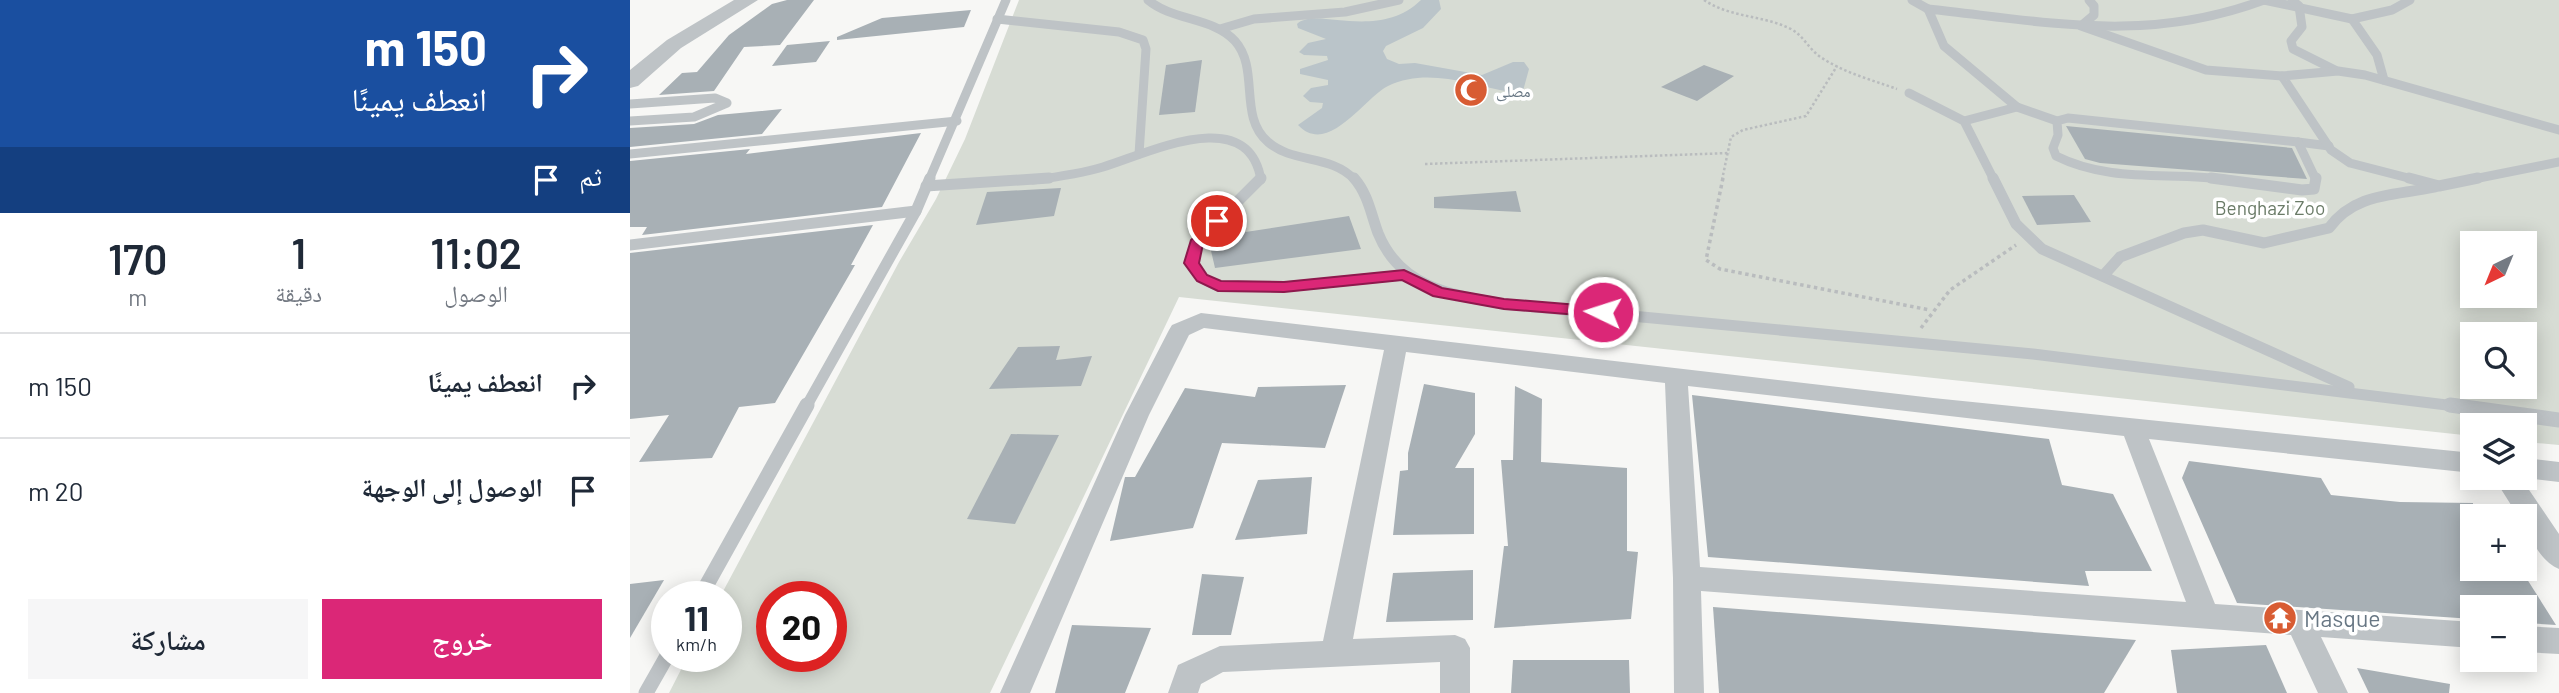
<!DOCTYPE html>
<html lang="ar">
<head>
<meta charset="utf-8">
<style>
	body { margin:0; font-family:Barlow,"Noto Naskh Arabic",sans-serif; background:#f6f6f7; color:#1f2937; direction:rtl; height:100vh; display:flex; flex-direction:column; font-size:26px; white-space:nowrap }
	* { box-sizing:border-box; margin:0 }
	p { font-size:23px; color:#747a83 }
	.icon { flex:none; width:38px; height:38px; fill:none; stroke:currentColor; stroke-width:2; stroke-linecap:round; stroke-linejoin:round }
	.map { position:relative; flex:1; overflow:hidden; direction:ltr }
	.panel { display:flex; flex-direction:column; background:#fff; width:630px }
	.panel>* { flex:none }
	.hud { background:#1a4fa0; color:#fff; overflow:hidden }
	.needle { width:46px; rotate:223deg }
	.buttons { position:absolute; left:1830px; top:231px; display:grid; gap:14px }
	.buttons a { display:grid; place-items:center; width:77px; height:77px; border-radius:0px; background:#fff; box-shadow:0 4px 18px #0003; font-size:35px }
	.speed { position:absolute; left:21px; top:581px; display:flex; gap:14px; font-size:35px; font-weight:700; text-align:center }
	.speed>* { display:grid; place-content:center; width:91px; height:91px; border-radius:50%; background:#fff; box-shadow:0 4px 18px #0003; line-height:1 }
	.speed small { font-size:18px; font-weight:400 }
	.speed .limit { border:10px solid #d22; background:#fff; color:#111 }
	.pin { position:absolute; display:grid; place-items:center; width:60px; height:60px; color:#fff; margin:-30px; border:4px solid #fff; border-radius:50%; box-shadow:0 2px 7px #0007 }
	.me { position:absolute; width:77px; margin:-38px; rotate:274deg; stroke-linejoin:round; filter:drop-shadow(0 0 5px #0008) }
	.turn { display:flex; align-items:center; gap:24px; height:147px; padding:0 28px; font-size:32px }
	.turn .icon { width:91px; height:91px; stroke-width:2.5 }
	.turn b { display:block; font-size:49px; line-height:60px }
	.then { display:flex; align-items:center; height:66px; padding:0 28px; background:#0003; gap:14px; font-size:26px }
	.eta { display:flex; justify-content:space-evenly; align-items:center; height:119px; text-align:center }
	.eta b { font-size:42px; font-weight:600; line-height:49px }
	.action { display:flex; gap:14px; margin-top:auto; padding:14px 28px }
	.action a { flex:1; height:80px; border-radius:0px; background:#db2777; color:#fff; font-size:28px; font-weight:600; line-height:80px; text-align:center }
	.action a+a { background:#f6f6f7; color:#1f2937 }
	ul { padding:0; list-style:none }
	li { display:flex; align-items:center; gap:21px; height:105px; padding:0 28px; border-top:2px solid #e0e1e3 }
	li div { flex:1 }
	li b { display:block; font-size:26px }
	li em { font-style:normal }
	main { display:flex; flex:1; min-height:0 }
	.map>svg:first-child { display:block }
	.green { fill:#d7dcd4; fill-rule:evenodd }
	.water { fill:#bac4c9 }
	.building { fill:#a8b0b5 }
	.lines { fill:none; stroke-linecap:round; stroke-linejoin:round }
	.path-far1 { stroke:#b9bcbe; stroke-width:2.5; stroke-dasharray:2.5 2.5; stroke-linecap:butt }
	.path { stroke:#b9bcbe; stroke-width:3.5; stroke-dasharray:3.5 3.5; stroke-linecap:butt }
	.service-far2 { stroke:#bec3c6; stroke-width:9 }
	.service-far1 { stroke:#bec3c6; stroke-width:11 }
	.service { stroke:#bec3c6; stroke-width:15 }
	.minor { fill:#bec3c6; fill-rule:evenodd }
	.tertiary { fill:#bec3c6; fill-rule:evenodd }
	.route { fill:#db2777; stroke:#8e194d; stroke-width:2 }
	.labels { text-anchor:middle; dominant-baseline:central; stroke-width:7; stroke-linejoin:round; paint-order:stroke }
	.far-poi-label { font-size:16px; fill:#687784; stroke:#fff; text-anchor:start }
	.park-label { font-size:19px; fill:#6a7b67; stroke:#fff }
	.near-poi-label { font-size:23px; fill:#687784; stroke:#fff; text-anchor:start }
</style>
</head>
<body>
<main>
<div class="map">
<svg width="1929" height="693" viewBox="0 0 1929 693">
	<rect width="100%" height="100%" fill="#f7f7f5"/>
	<path class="green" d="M389 0H1929V445L1895 442V425H1843V436L549 297 360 693H39L58 656H96V597H90L269 262 306 199 335 139ZM1843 243H1895V296H1843ZM1843 334H1895V387H1843ZM142 597H201V656H142Z"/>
	<path class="water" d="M791 0H809L811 9 793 28 756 46 753 51 757 59 769 64 785 63 852 75 883 62H894L899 69 893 91 880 92C840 85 798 67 758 86 734 98 698 157 668 125L692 108 693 103 680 102 673 96 681 88 698 85V80L670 74V69L698 60 697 56 674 55 669 52 678 43 696 39 668 28 667 24C685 6 748 42 791 0Z"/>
	<g class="building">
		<polygon points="157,0 184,0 150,45 114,47 84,91 29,95 52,73 67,72 99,35 142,4"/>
		<polygon points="341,10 334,27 207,40 207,37 252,18"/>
		<polygon points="200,41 186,62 142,66 157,45"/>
		<polygon points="572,60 565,112 529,115 536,65"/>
		<polygon points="1074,65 1104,76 1067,101 1031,87"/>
		<polygon points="152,109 132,134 0,147 0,128 64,124 88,115"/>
		<polygon points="1436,126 1662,148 1677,179 1470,163 1455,159"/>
		<polygon points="291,133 252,207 12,235 17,227 0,227 0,161 120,149 116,154"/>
		<polygon points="431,188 424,216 346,225 357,192"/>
		<polygon points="886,191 891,212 804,208 804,197"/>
		<polygon points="1444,195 1461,222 1407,225 1392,196"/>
		<polygon points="719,216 731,249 585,268 579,242 583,237"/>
		<polygon points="243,225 221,265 225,265 145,403 109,407 82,458 9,462 39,415 0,419 0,253"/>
		<polygon points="430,346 426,360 462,356 451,386 359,389 388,347"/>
		<polygon points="794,384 845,393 845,434 825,468 844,468 844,534 763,535 770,471 778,470 778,453"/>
		<polygon points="716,385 695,448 592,443 563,528 480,541 495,477 505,477 555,388 625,397 628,387"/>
		<polygon points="885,386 912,399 911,462 997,468 997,551 1008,552 1001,619 864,628 874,546 878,546 871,460 883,460"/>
		<polygon points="1062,395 1419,439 1432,485 1483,494 1522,571 1455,571 1459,586 1078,557"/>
		<polygon points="381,434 429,435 385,524 337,519"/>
		<polygon points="1559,461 1691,478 1701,495 1770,502 1843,503 1843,572 1895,576 1926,625 1895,623 1895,607 1843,607 1843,619 1607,603 1552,478"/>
		<polygon points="682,477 677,534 605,540 628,480"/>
		<polygon points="843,570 843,620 756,622 763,573"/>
		<polygon points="572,574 614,577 601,635 562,635"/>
		<polygon points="34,580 0,638 0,584"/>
		<polygon points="1083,607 1506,640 1474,693 1089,693"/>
		<polygon points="442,625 521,628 495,693 425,693"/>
		<polygon points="1636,645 1657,693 1547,693 1541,650"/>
		<polygon points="883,660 999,660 1000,693 881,693"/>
		<polygon points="1727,668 1820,684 1819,693 1739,693"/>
	</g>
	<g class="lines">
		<g class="path-far1">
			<path d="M1074 0C1101 18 1133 15 1161 29 1174 36 1179 50 1192 58 1215 73 1242 80 1267 89"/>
			<polyline points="795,164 1100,153"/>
			<polyline points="1092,180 1101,137 1113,130 1176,116 1207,66"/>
		</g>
		<g class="path">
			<polyline points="1093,178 1076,260 1090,269 1300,310"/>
			<polyline points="1291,328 1320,290 1386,245"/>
		</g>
		<g class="service-far2">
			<path d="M518 0C543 21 583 17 605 41 630 69 608 117 638 142 663 164 701 154 725 180"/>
			<polyline points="1282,0 1298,9"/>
			<polyline points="1459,0 1464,6 1464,15 1451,26 1576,70 1652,76"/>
			<polyline points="1634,0 1722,19"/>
			<polyline points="1662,0 1669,6 1672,27 1661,41 1663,49 1705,70"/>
			<polyline points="367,19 489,32 513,40 516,49 509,154"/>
			<polyline points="590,29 624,19 715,12 769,0"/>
			<polyline points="1754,80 1747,55 1722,19 1762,10 1780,0"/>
			<polyline points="1279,93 1334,121 1364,180"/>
			<polyline points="0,104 85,98 97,103 64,117 0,121"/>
			<polyline points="1387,107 1427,121"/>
			<path d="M1334 121 1387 107 1314 46 1298 9C1419 22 1516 44 1634 0"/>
			<polyline points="1668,142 1699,146"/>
			<polyline points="1668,142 1686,180"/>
			<polyline points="0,154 327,121"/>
			<polyline points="299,180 376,0"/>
			<path d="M403 180C427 177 450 174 473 167 517 154 618 102 631 180"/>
			<path d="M1600 180C1541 171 1482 184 1426 156L1423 148 1428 135 1427 121 1438 118 1668 142"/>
			<polyline points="1786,180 1720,163 1701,150 1652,76 1708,71 1735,75 1929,130"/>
			<polyline points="1839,180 1929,162"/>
		</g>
		<g class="service-far1">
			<polyline points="631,178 566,243 562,263 572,278 588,286 654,287 774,275"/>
			<path d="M724 178C738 194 741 214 748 233 770 288 822 295 874 304L1403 354 1833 407"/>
			<polyline points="1363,178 1386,224 1412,249 1719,387"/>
			<polyline points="1581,178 1672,190 1684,189 1686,178"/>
			<polyline points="1779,178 1809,186 1848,178"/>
			<polyline points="296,186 419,178"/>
			<polyline points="0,245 286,211"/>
			<path d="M1473 276 1490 257 1554 233 1573 230 1634 243 1699 228C1725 192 1765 196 1805 187"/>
			<polyline points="176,407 286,211 300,178"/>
		</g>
		<g class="service">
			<polyline points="1820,405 1929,420"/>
			<polyline points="70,597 177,405"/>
			<polyline points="16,693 37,656"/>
		</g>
		<g class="minor">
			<path d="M571 313 1303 398 1843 453V473L1519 439 1585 604 1843 622V648L1691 637 1718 693H1688L1661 635 1071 591 1074 693H1044L1043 578 1035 383 776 352 723 639 825 635 835 639 840 648V693H810V662L593 672 571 684 568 693H538L548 665 590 646 693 641 754 350 574 328 559 335 519 415 400 693H370L495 415 539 330 542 325ZM1058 386 1494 436 1556 602 1070 567Z"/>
			<polygon points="1895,458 1929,462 1929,482 1895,478"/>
			<path d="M1864 478H1891L1929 534V569C1912 563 1895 534 1895 516H1888Z"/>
			<polygon points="1895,626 1929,628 1929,654 1895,652"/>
		</g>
		<polygon class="tertiary" points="104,0 128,0 51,48 8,86 0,88 0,70 37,40"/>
	</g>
	<polygon class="route" points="587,217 594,221 573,244 569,263 577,275 591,281 654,282 774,270 812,288 874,299 973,307 981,312 973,317 874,309 803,296 772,280 654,292 588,291 567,281 554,263 561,240"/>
	<defs>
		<g id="mosque-disc" transform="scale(1.75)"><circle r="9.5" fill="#d85c33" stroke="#fff"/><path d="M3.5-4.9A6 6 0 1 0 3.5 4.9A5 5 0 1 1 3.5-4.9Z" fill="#fff"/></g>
		<g id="temple-disc" transform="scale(1.75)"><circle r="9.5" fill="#d85c33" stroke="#fff"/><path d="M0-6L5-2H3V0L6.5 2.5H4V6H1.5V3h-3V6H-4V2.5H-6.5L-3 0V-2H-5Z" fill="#fff"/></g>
	</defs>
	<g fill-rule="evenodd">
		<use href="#mosque-disc" x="841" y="90"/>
		<use href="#temple-disc" x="1650" y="618"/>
	</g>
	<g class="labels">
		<g class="far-poi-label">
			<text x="866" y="90">مصلى</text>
		</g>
		<g class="park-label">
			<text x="1640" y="207">Benghazi Zoo</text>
		</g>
		<g class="near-poi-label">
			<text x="1674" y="618">Masque</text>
		</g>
	</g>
</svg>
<div class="buttons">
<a><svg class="needle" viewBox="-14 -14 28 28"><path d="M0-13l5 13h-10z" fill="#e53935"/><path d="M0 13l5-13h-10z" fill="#747a83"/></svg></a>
<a><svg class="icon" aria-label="search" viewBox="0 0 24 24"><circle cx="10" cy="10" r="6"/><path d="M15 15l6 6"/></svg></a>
<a><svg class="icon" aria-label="layers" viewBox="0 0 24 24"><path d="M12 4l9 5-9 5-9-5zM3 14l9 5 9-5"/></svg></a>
<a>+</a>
<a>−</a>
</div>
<div class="speed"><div>11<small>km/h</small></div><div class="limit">20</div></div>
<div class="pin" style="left:587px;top:221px;background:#d93025"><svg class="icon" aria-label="arrive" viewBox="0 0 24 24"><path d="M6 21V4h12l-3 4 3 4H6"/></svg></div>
<svg class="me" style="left:973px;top:312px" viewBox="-20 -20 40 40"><circle r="17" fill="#db2777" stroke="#fff" stroke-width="3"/><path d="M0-11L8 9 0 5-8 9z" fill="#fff"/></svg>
</div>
<section class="panel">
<div class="hud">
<div class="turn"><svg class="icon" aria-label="right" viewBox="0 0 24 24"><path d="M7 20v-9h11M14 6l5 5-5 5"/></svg><div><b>150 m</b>انعطف يمينًا</div></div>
<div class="then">ثم<svg class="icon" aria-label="arrive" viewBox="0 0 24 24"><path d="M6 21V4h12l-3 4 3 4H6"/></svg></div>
</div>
<div class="eta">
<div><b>11:02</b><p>الوصول</p></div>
<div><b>1</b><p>دقيقة</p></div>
<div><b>170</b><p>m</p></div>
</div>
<ul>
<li><svg class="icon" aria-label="right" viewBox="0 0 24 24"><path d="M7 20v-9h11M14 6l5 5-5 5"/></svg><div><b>انعطف يمينًا</b></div><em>150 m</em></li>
<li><svg class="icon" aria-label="arrive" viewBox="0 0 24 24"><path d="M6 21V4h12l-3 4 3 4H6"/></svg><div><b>الوصول إلى الوجهة</b></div><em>20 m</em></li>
</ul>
<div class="action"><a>خروج</a><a>مشاركة</a></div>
</section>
</main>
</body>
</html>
